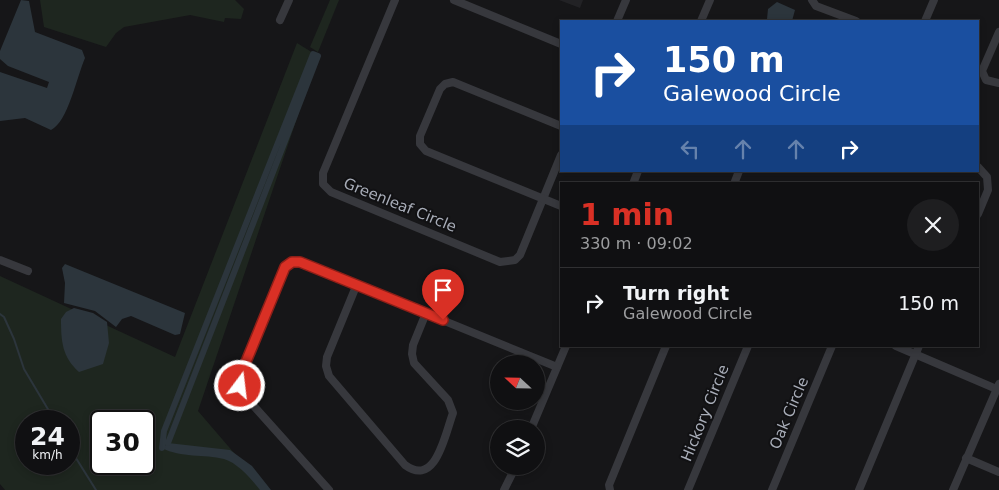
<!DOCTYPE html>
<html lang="en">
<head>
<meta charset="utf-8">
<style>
	body { margin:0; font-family:"DejaVu Sans",sans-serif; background:#1e1e20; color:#f1f3f6; height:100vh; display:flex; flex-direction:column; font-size:19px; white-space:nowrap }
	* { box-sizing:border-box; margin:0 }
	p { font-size:16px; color:#9c9d9f }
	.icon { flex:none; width:28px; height:28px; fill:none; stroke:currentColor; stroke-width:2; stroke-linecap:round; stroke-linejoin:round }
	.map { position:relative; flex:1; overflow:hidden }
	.drawer { position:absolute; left:560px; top:182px; width:419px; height:165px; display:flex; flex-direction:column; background:#101012; border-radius:0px; box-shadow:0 2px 8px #0003,0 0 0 1px #303032 }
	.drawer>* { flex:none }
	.hud { position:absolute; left:560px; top:20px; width:419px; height:152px; border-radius:0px; box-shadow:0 2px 8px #0003,0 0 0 1px #303032; background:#1a4fa0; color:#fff; overflow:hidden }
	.needle { width:32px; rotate:292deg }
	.fabs { position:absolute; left:490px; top:355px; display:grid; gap:10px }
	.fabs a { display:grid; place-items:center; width:55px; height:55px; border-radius:50%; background:#101012; box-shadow:0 2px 8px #0003,0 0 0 1px #303032; font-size:25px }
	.speed { position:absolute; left:15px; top:410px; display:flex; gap:10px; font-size:25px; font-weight:700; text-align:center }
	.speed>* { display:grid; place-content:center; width:65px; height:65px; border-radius:50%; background:#101012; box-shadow:0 2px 8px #0003,0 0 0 1px #303032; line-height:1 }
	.speed small { font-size:12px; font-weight:400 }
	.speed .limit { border:2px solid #111; border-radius:8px; background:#fff; color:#111 }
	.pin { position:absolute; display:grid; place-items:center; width:42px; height:42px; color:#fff; margin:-51px -21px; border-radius:50% 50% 50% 0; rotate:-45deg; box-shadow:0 0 5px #0007 }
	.pin .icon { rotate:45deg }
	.me { position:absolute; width:55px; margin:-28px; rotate:15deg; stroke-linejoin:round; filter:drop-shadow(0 0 4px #0008) }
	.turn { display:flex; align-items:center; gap:18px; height:105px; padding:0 20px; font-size:22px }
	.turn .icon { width:65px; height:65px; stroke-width:2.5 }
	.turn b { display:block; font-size:35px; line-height:42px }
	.lanes { display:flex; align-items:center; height:48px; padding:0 20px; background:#0003; justify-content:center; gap:25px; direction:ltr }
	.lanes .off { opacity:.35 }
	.round { display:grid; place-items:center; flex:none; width:52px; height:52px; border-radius:26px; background:#1e1e20 }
	.head { display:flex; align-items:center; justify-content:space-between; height:85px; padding:0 20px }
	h1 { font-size:30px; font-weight:600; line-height:38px; color:#d93025 }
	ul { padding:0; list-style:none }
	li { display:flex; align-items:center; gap:15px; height:70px; padding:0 20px; border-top:1px solid #303032 }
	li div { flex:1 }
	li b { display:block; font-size:19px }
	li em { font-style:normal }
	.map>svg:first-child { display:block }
	.built { fill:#222225 }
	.green { fill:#1e261f; fill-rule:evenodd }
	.water { fill:#2c353c }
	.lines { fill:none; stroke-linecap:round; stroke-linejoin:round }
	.stream { stroke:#2c353c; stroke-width:2 }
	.canal { stroke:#2c353c; stroke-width:6 }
	.street { stroke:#37383d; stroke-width:8 }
	.route-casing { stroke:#8d1f18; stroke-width:12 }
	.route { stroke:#d93025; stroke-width:9 }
	.labels { text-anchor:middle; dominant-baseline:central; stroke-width:4; stroke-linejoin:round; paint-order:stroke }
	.street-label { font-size:15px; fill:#a8adb8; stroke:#111113 }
</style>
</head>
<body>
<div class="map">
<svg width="999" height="490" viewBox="0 0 999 490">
	<rect width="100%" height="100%" fill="#161618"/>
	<polygon class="built" points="559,0 583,0 580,8"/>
	<g class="green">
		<polygon points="40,0 235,0 244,9 241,19 225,18 224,22 190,15 124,27 116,33 106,47 44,27"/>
		<polygon points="330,0 339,0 318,52 310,47"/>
		<path d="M297 43 318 56 198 411 266 490H5L0 484V276L175 357ZM26 421H69V464H26ZM101 421H144V464H101Z"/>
	</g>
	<g class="water">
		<path d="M21 0 29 1 35 32 82 50 85 58C77 76 68 122 51 130L25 118 0 121V72L47 88 49 82 8 66 0 59V51Z"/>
		<polygon points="777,2 795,10 792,21 774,21 767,19 768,9"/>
		<polygon points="65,264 185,313 180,334 175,335 131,316 122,319 116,327 95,311 64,303 65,283 62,268"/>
		<path d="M74 308 93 313 107 322 109 343 103 364 79 372C62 357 61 341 61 319L66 312Z"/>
		<path d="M168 443 230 450 252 466 271 490H260C252 480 238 463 224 459 204 454 181 458 162 448Z"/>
	</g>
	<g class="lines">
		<g class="stream">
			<polyline points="0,314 4,317 14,339 24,369 55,421"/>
			<polyline points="69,447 96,490"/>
		</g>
		<polyline class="canal" points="162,448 164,431 313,54 318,56 168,443"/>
		<g class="street">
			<polyline points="395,0 323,173 323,184 331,192 500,262 515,260 520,255 561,155"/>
			<polyline points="454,0 561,44"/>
			<polyline points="812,0 816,6 856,21"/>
			<polyline points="280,20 289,0"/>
			<polyline points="617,21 626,0"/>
			<polyline points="701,21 710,0"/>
			<polyline points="925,21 934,0"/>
			<polyline points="999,32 982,71 986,80 999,83"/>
			<polyline points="561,126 453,82 445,84 440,89 420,136 420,144 426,151 561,206"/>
			<polyline points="978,167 987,177 988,190 978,214"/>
			<polyline points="633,184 638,171"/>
			<polyline points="734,184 739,171"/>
			<polyline points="0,260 28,271"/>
			<path d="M357 284 327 357 326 366 329 376 405 465C436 488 445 434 453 413L448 400 414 363 412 354 413 345 426 313"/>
			<polyline points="896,346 999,390"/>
			<polyline points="531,429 566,346"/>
			<polyline points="966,458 999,472"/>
			<polyline points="329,490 243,394 240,386 241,373 285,267 291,262 300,262 557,367"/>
			<polyline points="504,490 516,466"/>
			<polyline points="610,490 609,485 666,346"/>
			<polyline points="688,490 748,346"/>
			<polyline points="772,490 832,346"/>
			<polyline points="859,490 919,346"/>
			<polyline points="953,490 999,384"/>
		</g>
	</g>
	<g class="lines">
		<g class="route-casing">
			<polyline id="route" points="240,386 241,374 285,267 292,262 300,262 443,320"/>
		</g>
		<use href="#route" class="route"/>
	</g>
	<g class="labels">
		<g class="street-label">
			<text transform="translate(400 205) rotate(22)">Greenleaf Circle</text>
			<text transform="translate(705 413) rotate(-68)">Hickory Circle</text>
			<text transform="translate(789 413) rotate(-67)">Oak Circle</text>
		</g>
	</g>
</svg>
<div class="fabs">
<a><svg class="needle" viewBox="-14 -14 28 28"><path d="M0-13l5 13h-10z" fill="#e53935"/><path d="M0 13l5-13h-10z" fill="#9c9d9f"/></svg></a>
<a><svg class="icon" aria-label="layers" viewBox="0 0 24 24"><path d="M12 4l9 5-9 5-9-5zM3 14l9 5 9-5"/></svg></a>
</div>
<div class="speed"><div>24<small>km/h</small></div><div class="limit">30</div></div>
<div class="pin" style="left:443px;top:320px;background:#d93025"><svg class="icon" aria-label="arrive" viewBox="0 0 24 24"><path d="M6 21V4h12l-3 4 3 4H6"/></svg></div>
<svg class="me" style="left:240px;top:386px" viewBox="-20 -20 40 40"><circle r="17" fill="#d93025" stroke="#fff" stroke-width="3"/><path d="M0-11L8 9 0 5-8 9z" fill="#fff"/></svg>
<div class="hud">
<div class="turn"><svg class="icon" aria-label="right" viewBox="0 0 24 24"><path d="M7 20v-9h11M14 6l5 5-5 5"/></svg><div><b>150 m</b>Galewood Circle</div></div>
<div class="lanes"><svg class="icon off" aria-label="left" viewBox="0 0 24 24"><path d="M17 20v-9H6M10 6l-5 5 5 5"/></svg><svg class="icon off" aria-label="ahead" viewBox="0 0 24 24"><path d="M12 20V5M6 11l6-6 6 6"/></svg><svg class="icon off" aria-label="ahead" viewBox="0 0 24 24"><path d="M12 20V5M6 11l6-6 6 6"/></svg><svg class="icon" aria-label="right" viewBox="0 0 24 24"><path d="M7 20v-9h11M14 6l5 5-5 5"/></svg></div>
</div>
<section class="drawer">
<div class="head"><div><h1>1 min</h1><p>330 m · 09:02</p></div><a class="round"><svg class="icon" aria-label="close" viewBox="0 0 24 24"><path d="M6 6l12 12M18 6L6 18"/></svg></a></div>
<ul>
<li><svg class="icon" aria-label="right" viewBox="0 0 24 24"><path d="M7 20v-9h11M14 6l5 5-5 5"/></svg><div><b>Turn right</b><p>Galewood Circle</p></div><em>150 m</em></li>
</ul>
</section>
</div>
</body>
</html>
